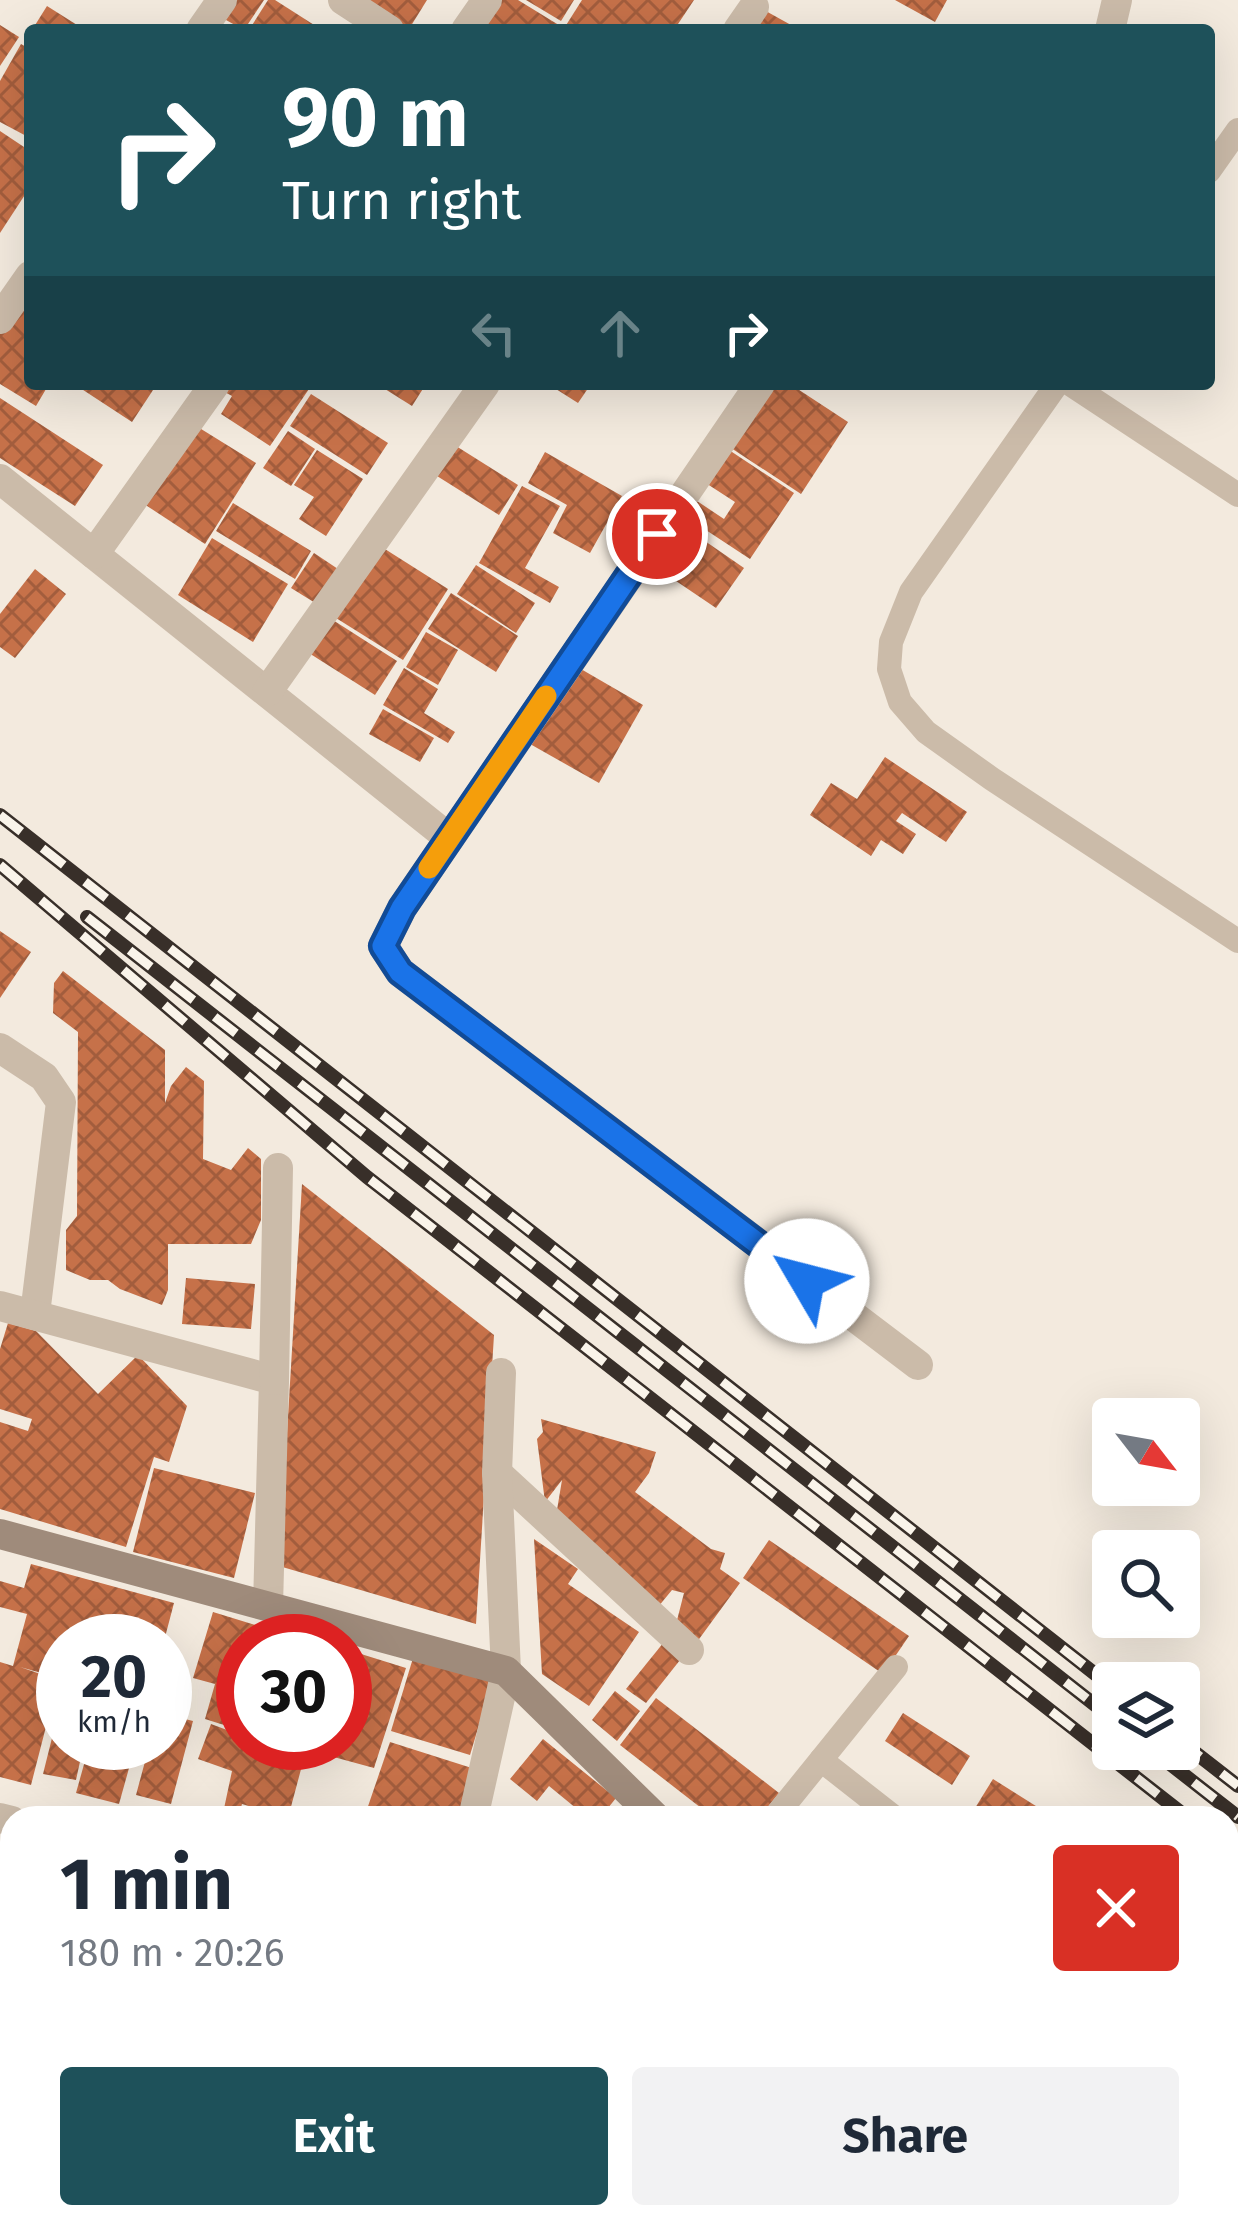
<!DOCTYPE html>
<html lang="en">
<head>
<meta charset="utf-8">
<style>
	body { margin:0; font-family:"Fira Sans",sans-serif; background:#f2f2f3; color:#1f2937; height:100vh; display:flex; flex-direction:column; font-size:45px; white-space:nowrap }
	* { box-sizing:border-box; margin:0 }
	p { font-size:39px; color:#747a83 }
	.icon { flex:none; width:66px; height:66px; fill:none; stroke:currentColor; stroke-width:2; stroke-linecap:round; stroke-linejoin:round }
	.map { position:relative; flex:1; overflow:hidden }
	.panel { position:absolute; left:0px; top:1806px; width:1239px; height:423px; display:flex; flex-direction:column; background:#fff; border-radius:36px 36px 0 0; box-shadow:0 12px 48px #0002 }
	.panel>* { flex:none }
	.banner { position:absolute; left:24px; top:24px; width:1191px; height:366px; border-radius:12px; box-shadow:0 12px 48px #0002; background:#1e515a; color:#fff; overflow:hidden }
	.needle { width:78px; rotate:121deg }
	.buttons { position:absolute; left:1092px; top:1398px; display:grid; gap:24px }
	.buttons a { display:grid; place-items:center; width:108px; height:108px; border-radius:12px; background:#fff; box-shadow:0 12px 48px #0002; font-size:60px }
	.speed { position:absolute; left:36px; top:1614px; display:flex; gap:24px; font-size:60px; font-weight:700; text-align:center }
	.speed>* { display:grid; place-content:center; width:156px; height:156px; border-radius:50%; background:#fff; box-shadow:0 12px 48px #0002; line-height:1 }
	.speed small { font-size:30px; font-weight:400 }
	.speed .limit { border:18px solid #d22; background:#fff; color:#111 }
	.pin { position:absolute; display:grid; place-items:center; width:102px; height:102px; color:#fff; margin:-51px; border:6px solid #fff; border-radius:50%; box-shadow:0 3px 12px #0007 }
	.me { position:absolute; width:132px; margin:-66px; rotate:307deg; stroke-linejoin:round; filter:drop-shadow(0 0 9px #0008) }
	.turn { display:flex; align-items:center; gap:42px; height:252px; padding:0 60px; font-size:54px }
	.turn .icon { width:156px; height:156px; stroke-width:2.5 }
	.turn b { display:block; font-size:84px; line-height:102px }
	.lanes { display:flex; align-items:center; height:114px; padding:0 60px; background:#0003; justify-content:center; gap:60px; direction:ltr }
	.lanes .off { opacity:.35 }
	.round { display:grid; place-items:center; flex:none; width:126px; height:126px; border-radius:12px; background:#f2f2f3 }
	.summary { display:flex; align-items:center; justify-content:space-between; height:204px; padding:0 60px }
	h1 { font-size:72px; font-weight:700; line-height:90px }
	.primary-button { display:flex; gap:24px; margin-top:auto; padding:24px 60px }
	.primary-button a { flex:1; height:138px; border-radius:12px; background:#1e515a; color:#fff; font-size:48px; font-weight:700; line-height:138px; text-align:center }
	.primary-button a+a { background:#f2f2f3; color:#1f2937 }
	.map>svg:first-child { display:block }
	.building { fill:url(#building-cross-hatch) }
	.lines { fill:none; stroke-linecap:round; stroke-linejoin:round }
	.lane { stroke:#cbbba9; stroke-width:24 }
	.street { stroke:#cbbba9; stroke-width:30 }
	.secondary { stroke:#9f8b7b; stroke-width:30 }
	.rail-casing { stroke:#382f29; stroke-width:14 }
	.rail { stroke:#faf4ea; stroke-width:9; stroke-dasharray:27; stroke-linecap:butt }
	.route-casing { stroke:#114b97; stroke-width:30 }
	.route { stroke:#1a73e8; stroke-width:21 }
	.slow { stroke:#f59e0b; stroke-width:21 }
</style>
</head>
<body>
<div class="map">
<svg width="1238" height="2228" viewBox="0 0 1238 2228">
	<defs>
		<pattern id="building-cross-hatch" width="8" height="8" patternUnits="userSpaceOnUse" patternTransform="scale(3)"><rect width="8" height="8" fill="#c67149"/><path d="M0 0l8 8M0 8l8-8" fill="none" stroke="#a25d3d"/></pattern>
	</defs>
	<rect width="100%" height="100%" fill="#f3eade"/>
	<g class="building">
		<polygon points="228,0 264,0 244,30 217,15"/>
		<polygon points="268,0 275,0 322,30 249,30"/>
		<polygon points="363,0 427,0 409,29"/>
		<polygon points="493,0 518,0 562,27 472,30"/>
		<polygon points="526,0 574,0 561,21"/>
		<polygon points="582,0 694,0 674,30 563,30"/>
		<polygon points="895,0 947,0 935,22"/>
		<polygon points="47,6 85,30 32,30"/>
		<polygon points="764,10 800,30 747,30"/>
		<polygon points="0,25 19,37 0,66"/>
		<polygon points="21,44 30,49 30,138 0,122 0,81"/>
		<polygon points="0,131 30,151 30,187 0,233"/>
		<polygon points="30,285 30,384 49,384 36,406 0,384 0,329"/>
		<polygon points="74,384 157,384 132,422"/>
		<polygon points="225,384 301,384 309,389 270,446 221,414 232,396 221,390"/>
		<polygon points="377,384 426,384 412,406"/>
		<polygon points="548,384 591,384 578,403"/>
		<polygon points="764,384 790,384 848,422 801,494 725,444"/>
		<polygon points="311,394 388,443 367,475 290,426"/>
		<polygon points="0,398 103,465 75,506 0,458"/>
		<polygon points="193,424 256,463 205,544 138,500"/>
		<polygon points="288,431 315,449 291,486 263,468"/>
		<polygon points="720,444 794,493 750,559 677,511 688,495 724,519 735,502 698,478"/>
		<polygon points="456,446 518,485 499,515 437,476"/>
		<polygon points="317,450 363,479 326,536 299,519 314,497 294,485"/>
		<polygon points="545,452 622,496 590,553 553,533 567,505 528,483"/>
		<polygon points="522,486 560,506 525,568 559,587 550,603 479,563"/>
		<polygon points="233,503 311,551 295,579 216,531"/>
		<polygon points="673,519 744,568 716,608 645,560"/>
		<polygon points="212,538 288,584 253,642 178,595"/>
		<polygon points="377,544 448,589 403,660 328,613"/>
		<polygon points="314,553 347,575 325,609 291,588"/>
		<polygon points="476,565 535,603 516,633 457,594"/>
		<polygon points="35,569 66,594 15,658 0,647 0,614"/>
		<polygon points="451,593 518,636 496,672 428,629"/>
		<polygon points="325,615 397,661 375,695 301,648"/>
		<polygon points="426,632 458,650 438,685 406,667"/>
		<polygon points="574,665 643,705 599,783 523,740"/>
		<polygon points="404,668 438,689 424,713 455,732 448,743 383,705"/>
		<polygon points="383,709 434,738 420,762 369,734"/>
		<polygon points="885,757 967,812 946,842 902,813 896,821 916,834 903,854 881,840 871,856 810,815 831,783 857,799"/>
		<polygon points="0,931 31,952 0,998"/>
		<polygon points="63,971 165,1050 165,1103 171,1086 186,1067 204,1081 203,1159 231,1170 248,1148 261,1159 261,1220 251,1244 168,1244 168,1290 162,1305 120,1289 108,1280 90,1280 66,1270 66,1230 77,1216 78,1032 53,1013 54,983"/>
		<polygon points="302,1184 494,1335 476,1624 279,1566"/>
		<polygon points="186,1278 255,1284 251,1329 182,1324"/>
		<polygon points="8,1323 36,1331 98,1394 138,1355 187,1406 169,1462 154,1457 126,1547 0,1509 0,1422 28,1431 32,1419 0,1409 0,1349"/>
		<polygon points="541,1419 656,1452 649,1473 635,1492 711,1549 725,1553 720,1569 740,1583 694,1646 675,1628 684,1593 672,1590 658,1607 557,1510 562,1480 545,1502 537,1439 543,1432"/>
		<polygon points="154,1468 255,1493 234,1578 133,1552"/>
		<polygon points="534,1539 578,1569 568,1584 639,1632 589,1706 542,1674"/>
		<polygon points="769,1540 909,1636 883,1674 743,1578"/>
		<polygon points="31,1564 174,1603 164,1641 63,1641 63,1679 20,1667 58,1680 31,1785 0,1777 0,1662 13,1666 27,1614 0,1607 0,1581 24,1588"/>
		<polygon points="213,1612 304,1640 243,1641 243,1731 205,1719 215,1684 193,1678"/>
		<polygon points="664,1642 684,1655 646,1703 626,1689"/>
		<polygon points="345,1649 406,1668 374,1768 286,1744 345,1743"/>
		<polygon points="413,1658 492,1682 470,1755 391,1731"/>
		<polygon points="615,1691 640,1711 617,1741 592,1720"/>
		<polygon points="656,1698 779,1793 759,1818 714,1818 620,1745"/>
		<polygon points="61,1702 63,1743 84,1743 76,1780 43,1774"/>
		<polygon points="903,1713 970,1756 952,1785 885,1741"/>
		<polygon points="165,1714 193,1721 171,1804 136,1795 150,1743 165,1743"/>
		<polygon points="211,1724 243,1736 243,1743 263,1743 304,1758 288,1818 242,1804 238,1818 222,1818 232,1771 198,1759"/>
		<polygon points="543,1739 616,1798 600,1818 588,1818 549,1786 537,1801 510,1779"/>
		<polygon points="390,1742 478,1770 462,1818 364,1818"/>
		<polygon points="90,1743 136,1743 119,1804 76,1793"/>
		<polygon points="993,1779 1055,1818 980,1818 972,1813"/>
		<polygon points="1231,1936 1238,1941 1238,1991 1227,2008 1227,1942"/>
		<polygon points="1227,2096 1238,2104 1238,2181 1227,2173"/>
		<polygon points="0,2121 12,2123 12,2193 0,2191"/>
		<polygon points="40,2217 155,2217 152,2228 57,2228 38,2224"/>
		<polygon points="196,2217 419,2217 416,2228 193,2228"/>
		<polygon points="433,2217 538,2217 536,2228 431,2228"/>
		<polygon points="563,2217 633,2217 630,2228 560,2228"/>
		<polygon points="733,2217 780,2217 774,2228 727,2228"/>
		<polygon points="960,2217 1157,2217 1160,2219 1154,2228 968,2228 970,2225"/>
	</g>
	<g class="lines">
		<g class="lane">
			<polyline points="1209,171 1238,130"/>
			<polyline points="1057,384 911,592 891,642 889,669 900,702 926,732 992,779 1238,941"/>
			<polyline points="1070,384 1238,495"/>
			<polyline points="821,1760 895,1818"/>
			<polyline points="774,1818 896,1667"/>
			<polyline points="1227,2078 1238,2086"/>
			<polyline points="1198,2217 1212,2228"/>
		</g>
		<g class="street">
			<polyline points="343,0 389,30"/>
			<polyline points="201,30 222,0"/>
			<polyline points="466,30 487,0"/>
			<polyline points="738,30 754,7"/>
			<polyline points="1110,30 1117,0"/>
			<polyline points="0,319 30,276"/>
			<polyline points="760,384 402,908 383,946 400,972 918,1365"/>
			<polyline points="0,479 449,838"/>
			<polyline points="94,554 215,384"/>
			<polyline points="267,692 485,384"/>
			<polyline points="0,1048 44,1077 61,1102 35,1314"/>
			<polyline points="0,1306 274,1380 268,1606"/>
			<polyline points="274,1380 278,1168"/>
			<polyline points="497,1473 689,1650"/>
			<polyline points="0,1818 12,1821"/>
			<polyline points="473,1818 506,1671 497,1473 501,1373"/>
			<polyline points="0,1914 12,1857"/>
			<polyline points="0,2013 12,2015"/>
		</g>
		<g class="secondary">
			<polyline points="0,1534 506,1671 656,1818"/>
			<polyline points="663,2228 666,2217"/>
		</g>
		<g class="rail-casing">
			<g id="rail">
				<polyline points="0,815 1113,1688"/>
				<polyline points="0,865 367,1177 1188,1818"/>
				<polyline points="87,917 1113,1719"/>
				<polyline points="1179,1740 1238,1786"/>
				<polyline points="1151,1749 1238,1817"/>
				<polyline points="1227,1848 1238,1857"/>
			</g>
		</g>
		<use href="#rail" class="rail"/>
	</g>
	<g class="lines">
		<g class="route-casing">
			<polyline id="route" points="657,534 402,908 383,946 400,972 807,1281"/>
		</g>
		<use href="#route" class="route"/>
		<polyline class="slow" points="429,868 546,696"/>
	</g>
</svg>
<div class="buttons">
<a><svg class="needle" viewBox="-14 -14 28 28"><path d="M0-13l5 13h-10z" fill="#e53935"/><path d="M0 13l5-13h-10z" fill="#747a83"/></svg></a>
<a><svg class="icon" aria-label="search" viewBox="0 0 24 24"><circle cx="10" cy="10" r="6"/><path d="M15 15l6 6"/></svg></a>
<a><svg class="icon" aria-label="layers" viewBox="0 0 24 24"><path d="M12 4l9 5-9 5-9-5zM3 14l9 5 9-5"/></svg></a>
</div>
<div class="speed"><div>20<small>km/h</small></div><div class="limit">30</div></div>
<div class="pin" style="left:657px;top:534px;background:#d93025"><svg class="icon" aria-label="arrive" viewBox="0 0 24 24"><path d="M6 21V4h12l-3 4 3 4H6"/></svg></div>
<svg class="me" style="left:807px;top:1281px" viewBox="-20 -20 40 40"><circle r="19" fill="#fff"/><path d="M0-13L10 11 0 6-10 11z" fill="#1a73e8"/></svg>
<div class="banner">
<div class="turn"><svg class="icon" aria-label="right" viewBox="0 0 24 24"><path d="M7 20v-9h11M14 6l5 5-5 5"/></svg><div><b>90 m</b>Turn right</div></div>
<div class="lanes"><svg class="icon off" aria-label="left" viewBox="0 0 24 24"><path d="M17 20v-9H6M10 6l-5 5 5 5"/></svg><svg class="icon off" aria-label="ahead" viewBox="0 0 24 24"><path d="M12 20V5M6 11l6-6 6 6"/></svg><svg class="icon" aria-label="right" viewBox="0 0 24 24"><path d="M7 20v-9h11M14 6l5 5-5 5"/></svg></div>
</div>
<section class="panel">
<div class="summary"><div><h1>1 min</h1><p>180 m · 20:26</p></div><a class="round" style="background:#d93025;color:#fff"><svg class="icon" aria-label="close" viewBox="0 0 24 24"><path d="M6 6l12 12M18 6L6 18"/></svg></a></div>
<div class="primary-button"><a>Exit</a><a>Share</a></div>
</section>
</div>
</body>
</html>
